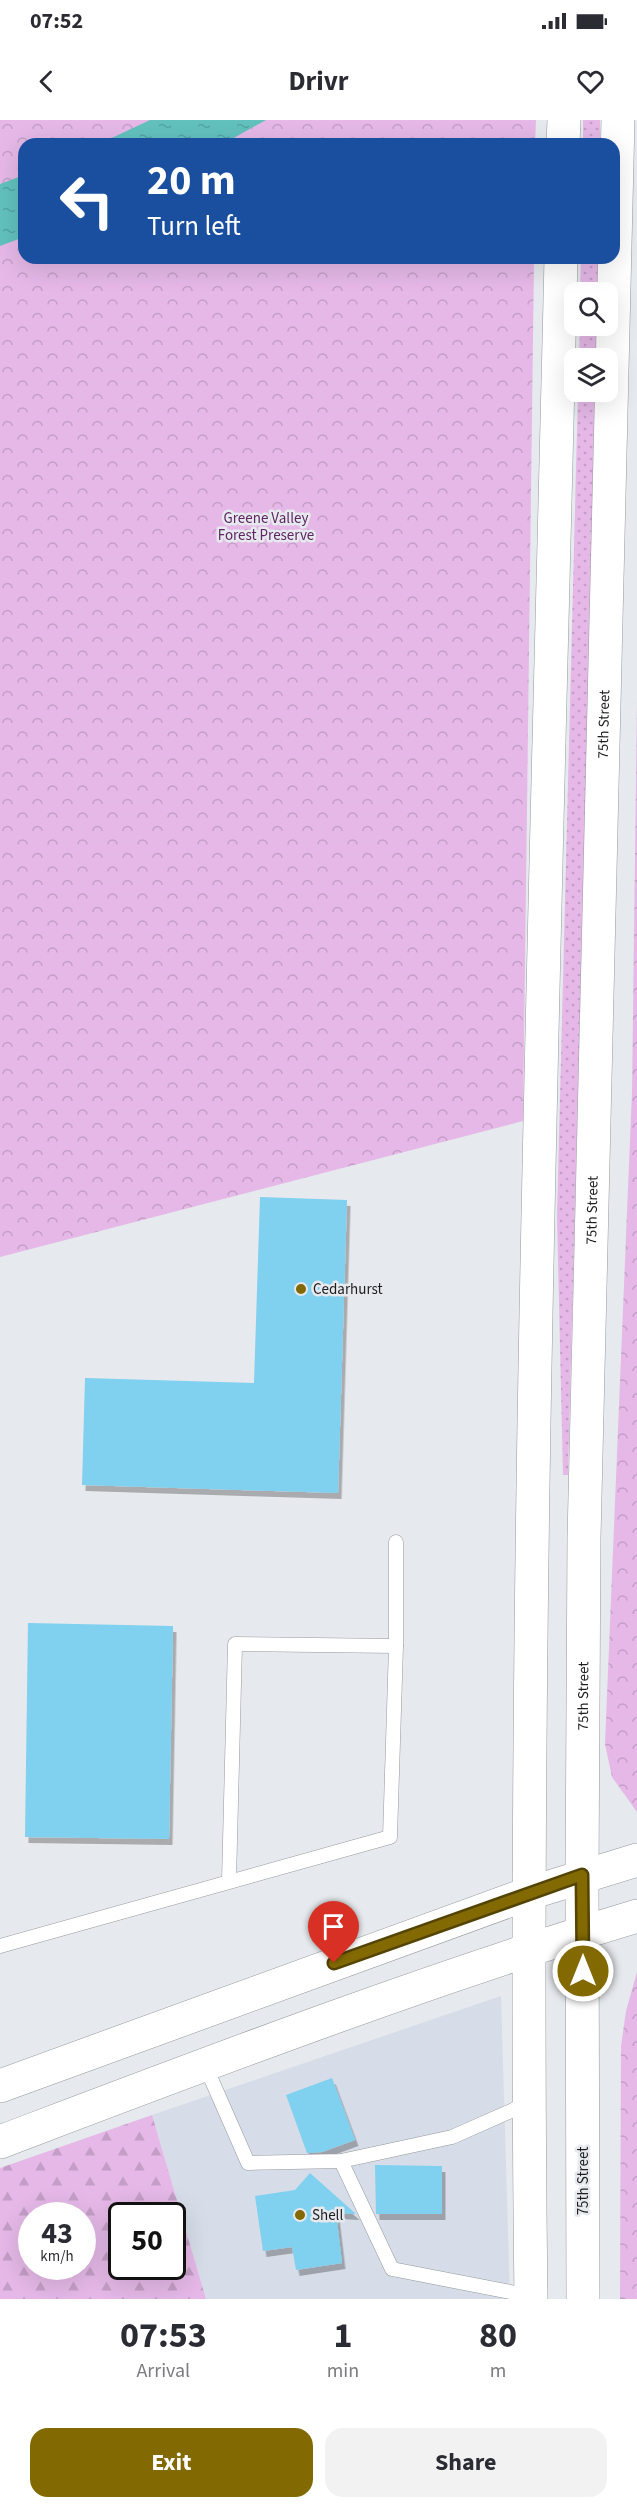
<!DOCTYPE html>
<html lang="en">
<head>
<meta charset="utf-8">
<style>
	body { margin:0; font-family:"Source Sans 3",sans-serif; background:#f2f2f3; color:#2b2b33; height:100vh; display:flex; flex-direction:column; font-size:22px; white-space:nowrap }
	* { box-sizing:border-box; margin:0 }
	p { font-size:20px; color:#7c7c81 }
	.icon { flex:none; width:33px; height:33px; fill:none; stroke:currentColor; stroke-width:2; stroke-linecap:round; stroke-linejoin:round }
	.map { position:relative; height:2179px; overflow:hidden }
	.panel { display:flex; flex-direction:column; background:#fff; flex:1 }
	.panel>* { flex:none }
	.top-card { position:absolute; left:18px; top:18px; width:602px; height:126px; border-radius:18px; box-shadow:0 6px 24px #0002; background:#1a4fa0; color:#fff; overflow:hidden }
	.controls { position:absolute; left:564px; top:162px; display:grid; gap:12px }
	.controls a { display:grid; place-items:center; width:54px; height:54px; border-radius:12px; background:#fff; box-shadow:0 6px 24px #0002; font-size:30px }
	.speed { position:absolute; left:18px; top:2082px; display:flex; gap:12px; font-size:30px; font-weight:700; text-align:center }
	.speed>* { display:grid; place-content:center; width:78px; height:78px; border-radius:50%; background:#fff; box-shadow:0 6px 24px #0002; line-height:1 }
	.speed small { font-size:15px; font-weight:400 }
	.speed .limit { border:3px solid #111; border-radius:9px; background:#fff; color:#111 }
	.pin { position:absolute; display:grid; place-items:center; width:51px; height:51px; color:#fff; margin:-62px -26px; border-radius:50% 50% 50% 0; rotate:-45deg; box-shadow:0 0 6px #0007 }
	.pin .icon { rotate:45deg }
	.me { position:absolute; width:66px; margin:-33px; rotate:0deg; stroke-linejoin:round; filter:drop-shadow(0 0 4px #0008) }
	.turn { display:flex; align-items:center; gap:21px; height:126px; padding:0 30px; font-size:27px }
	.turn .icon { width:78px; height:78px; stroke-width:2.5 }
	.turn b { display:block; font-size:42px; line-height:51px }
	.eta { display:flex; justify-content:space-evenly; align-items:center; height:102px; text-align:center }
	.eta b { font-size:36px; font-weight:700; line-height:42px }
	.action { display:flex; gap:12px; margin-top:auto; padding:12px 30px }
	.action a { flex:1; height:69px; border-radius:18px; background:#826901; color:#fff; font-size:24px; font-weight:700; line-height:69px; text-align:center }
	.action a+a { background:#f2f2f3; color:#2b2b33 }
	.status { display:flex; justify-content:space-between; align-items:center; height:42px; padding:0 30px; background:#fff; direction:ltr }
	.status svg { height:16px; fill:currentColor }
	header { display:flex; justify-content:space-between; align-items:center; height:78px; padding:0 30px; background:#fff; font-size:27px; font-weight:700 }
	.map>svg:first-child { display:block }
	.built { fill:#d6dde8 }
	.grass { fill:url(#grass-dots) }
	.forest { fill:url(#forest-firs); fill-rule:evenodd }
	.park { fill:url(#park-crowns) }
	.water { fill:url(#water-ripples) }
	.building { fill:#80d0ef; filter:url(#shadow) }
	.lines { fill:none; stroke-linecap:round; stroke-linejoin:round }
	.service-casing { stroke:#96999d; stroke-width:15 }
	.secondary-casing { stroke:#96999d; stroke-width:34 }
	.primary-casing { stroke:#96999d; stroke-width:34 }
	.service { stroke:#fff; stroke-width:14 }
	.secondary { stroke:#fff; stroke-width:33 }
	.primary { stroke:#fff; stroke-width:33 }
	.route-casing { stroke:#544401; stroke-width:15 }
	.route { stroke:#826901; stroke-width:10 }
	.poi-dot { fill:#826901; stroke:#e6e9ed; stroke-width:2 }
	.labels { text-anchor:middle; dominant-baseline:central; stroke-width:5; stroke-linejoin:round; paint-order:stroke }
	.park-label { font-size:15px; fill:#5f2563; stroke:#e6e9ed }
	.street-label { font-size:15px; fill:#1c1d1e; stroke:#e6e9ed }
	.poi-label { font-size:15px; fill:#1c1d1e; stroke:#e6e9ed; text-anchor:start }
</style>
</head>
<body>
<div class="status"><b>07:52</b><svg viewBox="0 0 49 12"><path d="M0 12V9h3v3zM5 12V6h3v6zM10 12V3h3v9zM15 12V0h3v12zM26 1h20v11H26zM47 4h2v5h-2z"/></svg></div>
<header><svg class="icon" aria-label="back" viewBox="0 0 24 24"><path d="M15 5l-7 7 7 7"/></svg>Drivr<svg class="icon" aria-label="heart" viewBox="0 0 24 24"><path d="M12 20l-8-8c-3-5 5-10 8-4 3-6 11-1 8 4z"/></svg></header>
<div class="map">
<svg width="637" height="2179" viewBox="0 0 637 2179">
	<defs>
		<pattern id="grass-dots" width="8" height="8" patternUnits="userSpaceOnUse" patternTransform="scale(1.5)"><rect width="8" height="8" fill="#e5b8e7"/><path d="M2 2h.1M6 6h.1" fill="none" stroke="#c49ec6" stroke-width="1.8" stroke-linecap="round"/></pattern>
		<pattern id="forest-firs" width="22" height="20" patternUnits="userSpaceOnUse" patternTransform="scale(1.5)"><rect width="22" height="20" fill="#e5b8e7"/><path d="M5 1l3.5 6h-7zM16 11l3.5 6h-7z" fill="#c49ec6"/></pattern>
		<pattern id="park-crowns" width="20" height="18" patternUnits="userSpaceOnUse" patternTransform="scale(1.5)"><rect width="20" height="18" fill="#e5b8e7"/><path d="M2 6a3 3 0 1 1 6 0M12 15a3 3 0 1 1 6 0" fill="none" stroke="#c49ec6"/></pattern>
		<pattern id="water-ripples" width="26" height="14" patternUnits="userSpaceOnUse" patternTransform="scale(1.5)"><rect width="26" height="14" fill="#62c1bd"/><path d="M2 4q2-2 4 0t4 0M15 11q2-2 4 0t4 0" fill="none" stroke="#54a5a2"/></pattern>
		<filter id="shadow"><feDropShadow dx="3.5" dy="6" stdDeviation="0" flood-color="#0004"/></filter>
	</defs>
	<rect width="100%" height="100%" fill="#e6e9ed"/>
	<polygon class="built" points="501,1876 510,2179 206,2179 152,1995"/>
	<g class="grass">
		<rect x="583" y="0" width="17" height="24"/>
		<polygon points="581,138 598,138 597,172 580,172"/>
		<polygon points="580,206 597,206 596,238 579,238"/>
		<polygon points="578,272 596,272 568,1355 563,1355 557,1096"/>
	</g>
	<path class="forest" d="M152 1995 206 2179H0V2048ZM32 2096H82V2146H32ZM122 2096H172V2146H122Z"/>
	<g class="park">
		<polygon points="0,0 536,0 535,24 24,24 24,138 534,138 523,1001 0,1137"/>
		<polygon points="637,581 637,1692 612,1657 605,1624 632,972"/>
		<polygon points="637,1852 637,2179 620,2179 621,1926 626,1891"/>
	</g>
	<g class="water">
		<polygon points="150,0 266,0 223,24 99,24"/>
		<polygon points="24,55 24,117 0,126 0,64"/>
	</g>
	<g class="building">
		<polygon points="260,1077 347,1080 338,1373 82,1365 85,1258 254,1263"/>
		<polygon points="28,1503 173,1506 169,1719 25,1717"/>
		<polygon points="332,1958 355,2020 322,2032 307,2033 286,1975"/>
		<polygon points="375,2045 442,2046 442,2094 376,2094"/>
		<polygon points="310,2053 356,2094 336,2093 342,2143 296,2150 292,2127 263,2131 255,2076 295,2070"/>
	</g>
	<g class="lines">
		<g class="service-casing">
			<g id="service">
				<polyline points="229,1761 235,1524 396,1526"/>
				<polyline points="0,1826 390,1717 396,1526 396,1422"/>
				<polyline points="205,1945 248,2043 341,2041 452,2017 529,1983"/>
				<polyline points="341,2041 392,2149 531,2176"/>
			</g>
		</g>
		<g class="secondary-casing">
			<g id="secondary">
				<polyline points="563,24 564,0"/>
				<path d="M531 2179C522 1499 545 818 561 138"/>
				<path id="s1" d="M583 2179 582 1755 584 1418 618 0"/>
			</g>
		</g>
		<g class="primary-casing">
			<g id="primary">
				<polyline points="0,1966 530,1773 637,1740"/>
				<path d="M0 2022C211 1942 422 1861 637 1796"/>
			</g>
		</g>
		<use href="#service" class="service"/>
		<use href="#secondary" class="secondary"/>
		<use href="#primary" class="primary"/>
	</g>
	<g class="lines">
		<g class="route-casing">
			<polyline id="route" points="334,1843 582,1755 583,1851"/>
		</g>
		<use href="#route" class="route"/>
	</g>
	<g class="poi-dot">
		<circle cx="301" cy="1169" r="6"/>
		<circle cx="300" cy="2095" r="6"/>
	</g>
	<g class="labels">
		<g class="park-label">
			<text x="266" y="398">Greene Valley<tspan x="266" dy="17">Forest Preserve</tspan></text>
		</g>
		<g class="street-label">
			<text stroke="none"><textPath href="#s1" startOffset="1575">75th Street</textPath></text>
			<text stroke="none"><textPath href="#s1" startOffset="1089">75th Street</textPath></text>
			<text stroke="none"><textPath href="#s1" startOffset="603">75th Street</textPath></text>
			<text transform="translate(583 2061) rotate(-90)">75th Street</text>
		</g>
		<g class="poi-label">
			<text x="313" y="1169">Cedarhurst</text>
			<text x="312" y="2095">Shell</text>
		</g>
	</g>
</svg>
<div class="controls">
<a><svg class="icon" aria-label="search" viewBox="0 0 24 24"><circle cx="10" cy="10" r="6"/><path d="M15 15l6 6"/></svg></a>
<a><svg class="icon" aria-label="layers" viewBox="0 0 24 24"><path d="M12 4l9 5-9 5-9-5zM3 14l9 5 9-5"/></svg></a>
</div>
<div class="speed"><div>43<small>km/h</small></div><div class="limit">50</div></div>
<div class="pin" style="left:334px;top:1843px;background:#d93025"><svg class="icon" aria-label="arrive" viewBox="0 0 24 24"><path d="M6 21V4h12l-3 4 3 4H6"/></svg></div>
<svg class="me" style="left:583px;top:1851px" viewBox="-20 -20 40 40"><circle r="17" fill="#826901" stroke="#fff" stroke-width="3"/><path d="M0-11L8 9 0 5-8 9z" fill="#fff"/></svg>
<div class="top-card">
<div class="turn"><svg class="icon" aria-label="left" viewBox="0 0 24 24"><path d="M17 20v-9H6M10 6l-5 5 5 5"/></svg><div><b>20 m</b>Turn left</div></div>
</div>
</div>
<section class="panel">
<div class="eta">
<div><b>07:53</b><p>Arrival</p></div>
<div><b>1</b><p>min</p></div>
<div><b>80</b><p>m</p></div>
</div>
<div class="action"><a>Exit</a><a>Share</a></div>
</section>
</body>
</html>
